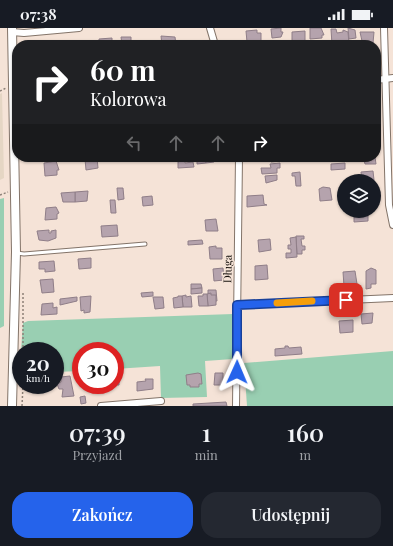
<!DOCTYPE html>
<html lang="pl">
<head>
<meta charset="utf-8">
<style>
	body { margin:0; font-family:"Playfair Display",serif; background:#242831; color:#f1f3f6; height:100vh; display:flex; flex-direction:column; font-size:15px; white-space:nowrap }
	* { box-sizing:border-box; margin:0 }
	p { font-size:13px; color:#9ea1a6 }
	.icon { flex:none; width:22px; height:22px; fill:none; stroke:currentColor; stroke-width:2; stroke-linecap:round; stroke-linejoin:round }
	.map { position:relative; height:378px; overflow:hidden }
	.drawer { display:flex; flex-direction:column; background:#171b24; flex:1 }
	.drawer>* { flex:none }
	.banner { position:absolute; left:12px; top:12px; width:369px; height:122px; border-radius:16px; box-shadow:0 1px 3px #0004; background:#202124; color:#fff; overflow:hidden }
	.tools { position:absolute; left:337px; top:146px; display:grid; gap:8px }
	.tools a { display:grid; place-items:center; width:44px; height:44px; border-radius:50%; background:#171b24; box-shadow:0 1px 3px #0004; font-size:20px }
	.speed { position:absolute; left:12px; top:314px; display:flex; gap:8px; font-size:20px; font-weight:700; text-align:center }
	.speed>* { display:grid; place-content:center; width:52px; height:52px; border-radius:50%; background:#171b24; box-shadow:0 1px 3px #0004; line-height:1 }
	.speed small { font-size:10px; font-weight:400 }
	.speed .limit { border:6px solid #d22; background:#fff; color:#111 }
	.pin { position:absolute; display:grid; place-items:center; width:34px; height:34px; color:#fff; margin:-17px; border-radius:8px; box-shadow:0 2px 6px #0006 }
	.me { position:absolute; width:44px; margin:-22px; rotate:1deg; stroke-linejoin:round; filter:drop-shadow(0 0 3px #0008) }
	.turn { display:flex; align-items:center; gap:14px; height:84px; padding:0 12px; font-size:18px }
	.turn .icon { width:52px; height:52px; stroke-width:2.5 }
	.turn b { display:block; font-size:28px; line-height:34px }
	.lanes { display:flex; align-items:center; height:38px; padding:0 12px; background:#0003; justify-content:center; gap:20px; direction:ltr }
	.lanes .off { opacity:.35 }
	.eta { display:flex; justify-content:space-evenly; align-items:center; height:68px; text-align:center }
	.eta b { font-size:24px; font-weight:600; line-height:28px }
	.button { display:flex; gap:8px; margin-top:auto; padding:8px 12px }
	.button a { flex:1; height:46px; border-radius:16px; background:#2563eb; color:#fff; font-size:16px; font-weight:600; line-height:46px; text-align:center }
	.button a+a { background:#242831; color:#f1f3f6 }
	.status { display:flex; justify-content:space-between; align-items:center; height:28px; padding:0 20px; background:#171b24; direction:ltr }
	.status svg { height:11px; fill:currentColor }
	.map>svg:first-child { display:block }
	.industrial { fill:#e5d6c4 }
	.green { fill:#99cfb2 }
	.building { fill:#b5a3ad; stroke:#8f7e88 }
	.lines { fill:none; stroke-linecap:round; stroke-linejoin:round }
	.lane-casing { stroke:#837469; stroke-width:5 }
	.street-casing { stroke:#837469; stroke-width:8 }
	.secondary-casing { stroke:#837469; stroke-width:10 }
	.path { stroke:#8c8077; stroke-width:1.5; stroke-dasharray:2 2; stroke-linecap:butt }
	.lane { stroke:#fff; stroke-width:3 }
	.street { stroke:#fff; stroke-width:6 }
	.secondary { stroke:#fff; stroke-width:8 }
	.route-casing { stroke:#184099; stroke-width:10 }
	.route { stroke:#2563eb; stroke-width:7 }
	.slow { stroke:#f59e0b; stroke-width:7 }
	.labels { text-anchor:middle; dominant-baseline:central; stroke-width:3; stroke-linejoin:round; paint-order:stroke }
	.street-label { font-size:11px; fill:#130e0a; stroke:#f5e3d7 }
</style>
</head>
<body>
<div class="status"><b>07:38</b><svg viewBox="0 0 49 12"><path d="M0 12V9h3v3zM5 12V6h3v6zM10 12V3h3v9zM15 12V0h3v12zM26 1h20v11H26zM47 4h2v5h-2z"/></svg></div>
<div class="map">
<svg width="393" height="378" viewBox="0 0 393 378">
	<rect width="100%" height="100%" fill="#f5e3d7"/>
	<polygon class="industrial" points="2,65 4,150 0,152 0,66"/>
	<g class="green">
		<polygon points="4,170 4,298 0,300 0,171"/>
		<polygon points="233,286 233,331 205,333 207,369 161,370 160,338 115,341 115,323 81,323 81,343 55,344 55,323 21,323 23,295 28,293"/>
		<polygon points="393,323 393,378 247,378 244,335"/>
	</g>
	<g class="building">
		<polygon points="281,0 281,4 283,4 281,9 272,10 271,1"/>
		<polygon points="310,0 321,0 324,7 322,7 322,10 310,11"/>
		<polygon points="348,0 355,2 356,10 349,11"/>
		<polygon points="331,1 336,1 337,5 343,4 343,2 348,4 349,16 332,17"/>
		<polygon points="257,2 257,5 261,5 261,13 247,14 246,3"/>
		<polygon points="305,3 305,17 296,17 296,15 292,15 292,4"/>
		<polygon points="360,4 374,4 373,15 370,15 370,13 362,13"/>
		<polygon points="161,8 175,9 176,17 162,17"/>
		<polygon points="121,9 131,9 131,17 122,17"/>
		<polygon points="112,10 112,17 99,17 99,11"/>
		<polygon points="153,129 165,129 166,132 153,133"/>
		<polygon points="182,129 185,129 185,135 193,134 194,139 178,140 178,134 181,133"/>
		<polygon points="197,129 205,129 206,135 197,136"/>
		<polygon points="205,129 213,129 214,134 206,135"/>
		<polygon points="270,129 282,129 282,133 271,134"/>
		<polygon points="358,129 375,129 376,136 365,136 364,132 358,132"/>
		<polygon points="97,130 98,140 86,142 85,131"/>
		<polygon points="56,133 59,142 57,142 57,147 45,148 44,135"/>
		<polygon points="280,135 280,140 277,140 277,145 262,146 261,140 271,140 270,136"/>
		<polygon points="345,135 345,141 331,142 331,136"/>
		<polygon points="373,143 374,152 362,153 361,144"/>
		<polygon points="300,144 301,158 296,158 295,148 292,148 292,145"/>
		<polygon points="277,147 277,152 266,155 265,148"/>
		<polygon points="323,159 330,160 332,172 320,173 319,161"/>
		<polygon points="117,160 123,160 124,171 118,172"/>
		<polygon points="88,163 87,173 75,174 75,164"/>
		<polygon points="75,164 75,174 63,174 61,165"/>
		<polygon points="263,167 264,176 267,177 247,179 247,168"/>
		<polygon points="152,168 153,177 143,178 142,169"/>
		<polygon points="110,172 115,172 116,185 111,185"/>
		<polygon points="56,179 59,185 57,186 57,191 45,192 46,180"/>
		<polygon points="354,183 368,183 368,193 354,194"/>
		<polygon points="216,191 218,203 206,203 205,192"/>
		<polygon points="117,197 118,208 102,209 101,198"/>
		<polygon points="49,202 49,205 51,205 51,203 56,202 56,210 48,213 39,212 37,203"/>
		<polygon points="296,208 304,208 304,211 301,211 302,218 305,218 305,222 302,222 302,226 297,226"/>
		<polygon points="296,209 297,229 286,230 286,225 291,225 291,221 288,221 288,217 291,217 290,210"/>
		<polygon points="270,211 271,222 259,224 258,212"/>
		<polygon points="202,212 203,216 188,217 188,213"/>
		<polygon points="216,218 216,220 222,220 222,231 210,231 209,219"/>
		<polygon points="91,230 91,240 79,241 78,231"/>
		<polygon points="54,233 55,243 45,244 45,241 39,241 39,234"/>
		<polygon points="267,237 268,251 255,252 255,238"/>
		<polygon points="223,240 224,252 214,253 213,241"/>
		<polygon points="371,240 376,242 376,256 371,256 371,260 366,261 366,243"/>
		<polygon points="355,243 357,256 344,258 343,244"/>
		<polygon points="53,251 54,264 42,265 40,252"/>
		<polygon points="191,256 201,256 202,260 191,261"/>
		<polygon points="202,260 202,265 191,266 191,261"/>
		<polygon points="208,262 216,262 217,273 208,273"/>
		<polygon points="153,264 153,268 142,269 141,265"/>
		<polygon points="211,265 211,267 216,267 216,277 208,278 207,266"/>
		<polygon points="203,266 207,266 208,278 199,278 198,268 203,268"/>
		<polygon points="186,267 186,269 191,268 192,279 183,279 182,268"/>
		<polygon points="91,268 90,284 84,285 84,282 81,283 80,269"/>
		<polygon points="178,268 182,268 183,279 174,280 173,270 178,269"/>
		<polygon points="77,269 77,273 60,277 60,271"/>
		<polygon points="153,269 163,269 164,280 155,281"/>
		<polygon points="53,275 53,280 57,279 57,286 41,287 42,276"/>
		<polygon points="373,285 372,295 362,296 361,286"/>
		<polygon points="353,292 353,304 340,305 339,293"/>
		<polygon points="285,318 288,318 289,320 301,319 302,326 275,328 275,321 285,320"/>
		<polygon points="115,345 119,345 119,357 111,357 115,357"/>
		<polygon points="198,345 201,346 202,356 199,356 199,359 190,359 190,357 187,357 186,347"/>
		<polygon points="215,345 223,345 223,357 214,357"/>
		<polygon points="70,348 74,368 62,369 63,361 59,361 57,356 61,354 61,349"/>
		<polygon points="145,351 153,351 153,361 137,363 137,354 146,353"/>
		<polygon points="85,368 86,375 81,376 80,369"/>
		<polygon points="226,374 227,378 193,378 193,376"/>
	</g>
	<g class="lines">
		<g class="lane-casing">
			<polyline id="lane" points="17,225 24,226 145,216"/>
		</g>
		<g class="street-casing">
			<g id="street">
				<polyline points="210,0 215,17"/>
				<polyline points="384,0 389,177 393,197"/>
				<polyline points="12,4 24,5 79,0"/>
				<polyline points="376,52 393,50"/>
				<polyline points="237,277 393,270"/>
				<polyline points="101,378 161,373"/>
				<polyline points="236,378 239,129"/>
			</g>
		</g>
		<g class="secondary-casing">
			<polyline id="secondary" points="12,0 16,224 12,378"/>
		</g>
		<g class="path">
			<polyline points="0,63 6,60"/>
			<polyline points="0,167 8,164"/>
			<polyline points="23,323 23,265"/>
			<polyline points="22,378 23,357"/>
		</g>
		<use href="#lane" class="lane"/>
		<use href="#street" class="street"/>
		<use href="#secondary" class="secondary"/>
	</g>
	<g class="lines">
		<g class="route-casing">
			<polyline id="route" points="237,344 237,277 346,272"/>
		</g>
		<use href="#route" class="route"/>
		<polyline class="slow" points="277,275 312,273"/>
	</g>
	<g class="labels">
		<g class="street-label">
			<text transform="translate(227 241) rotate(-89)">Długa</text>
		</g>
	</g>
</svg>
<div class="tools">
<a><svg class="icon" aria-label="layers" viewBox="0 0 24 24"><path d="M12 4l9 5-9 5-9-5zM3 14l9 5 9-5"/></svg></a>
</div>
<div class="speed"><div>20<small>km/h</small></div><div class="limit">30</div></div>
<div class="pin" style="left:346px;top:272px;background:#d93025"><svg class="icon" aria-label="arrive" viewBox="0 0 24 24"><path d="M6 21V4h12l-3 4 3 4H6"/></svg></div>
<svg class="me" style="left:237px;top:344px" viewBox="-20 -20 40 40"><path d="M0-17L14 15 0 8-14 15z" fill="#2563eb" stroke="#fff" stroke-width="4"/></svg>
<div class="banner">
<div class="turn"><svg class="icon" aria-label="right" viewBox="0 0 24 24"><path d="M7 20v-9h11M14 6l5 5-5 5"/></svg><div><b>60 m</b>Kolorowa</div></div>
<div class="lanes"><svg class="icon off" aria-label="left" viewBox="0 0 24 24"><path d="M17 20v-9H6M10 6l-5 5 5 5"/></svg><svg class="icon off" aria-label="ahead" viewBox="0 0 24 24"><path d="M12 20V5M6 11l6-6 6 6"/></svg><svg class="icon off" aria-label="ahead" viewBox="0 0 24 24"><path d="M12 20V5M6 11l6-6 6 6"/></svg><svg class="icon" aria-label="right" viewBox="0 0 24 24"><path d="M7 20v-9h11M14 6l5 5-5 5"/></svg></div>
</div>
</div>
<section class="drawer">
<div class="eta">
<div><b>07:39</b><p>Przyjazd</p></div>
<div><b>1</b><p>min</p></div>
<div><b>160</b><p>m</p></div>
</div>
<div class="button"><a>Zakończ</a><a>Udostępnij</a></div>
</section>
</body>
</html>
